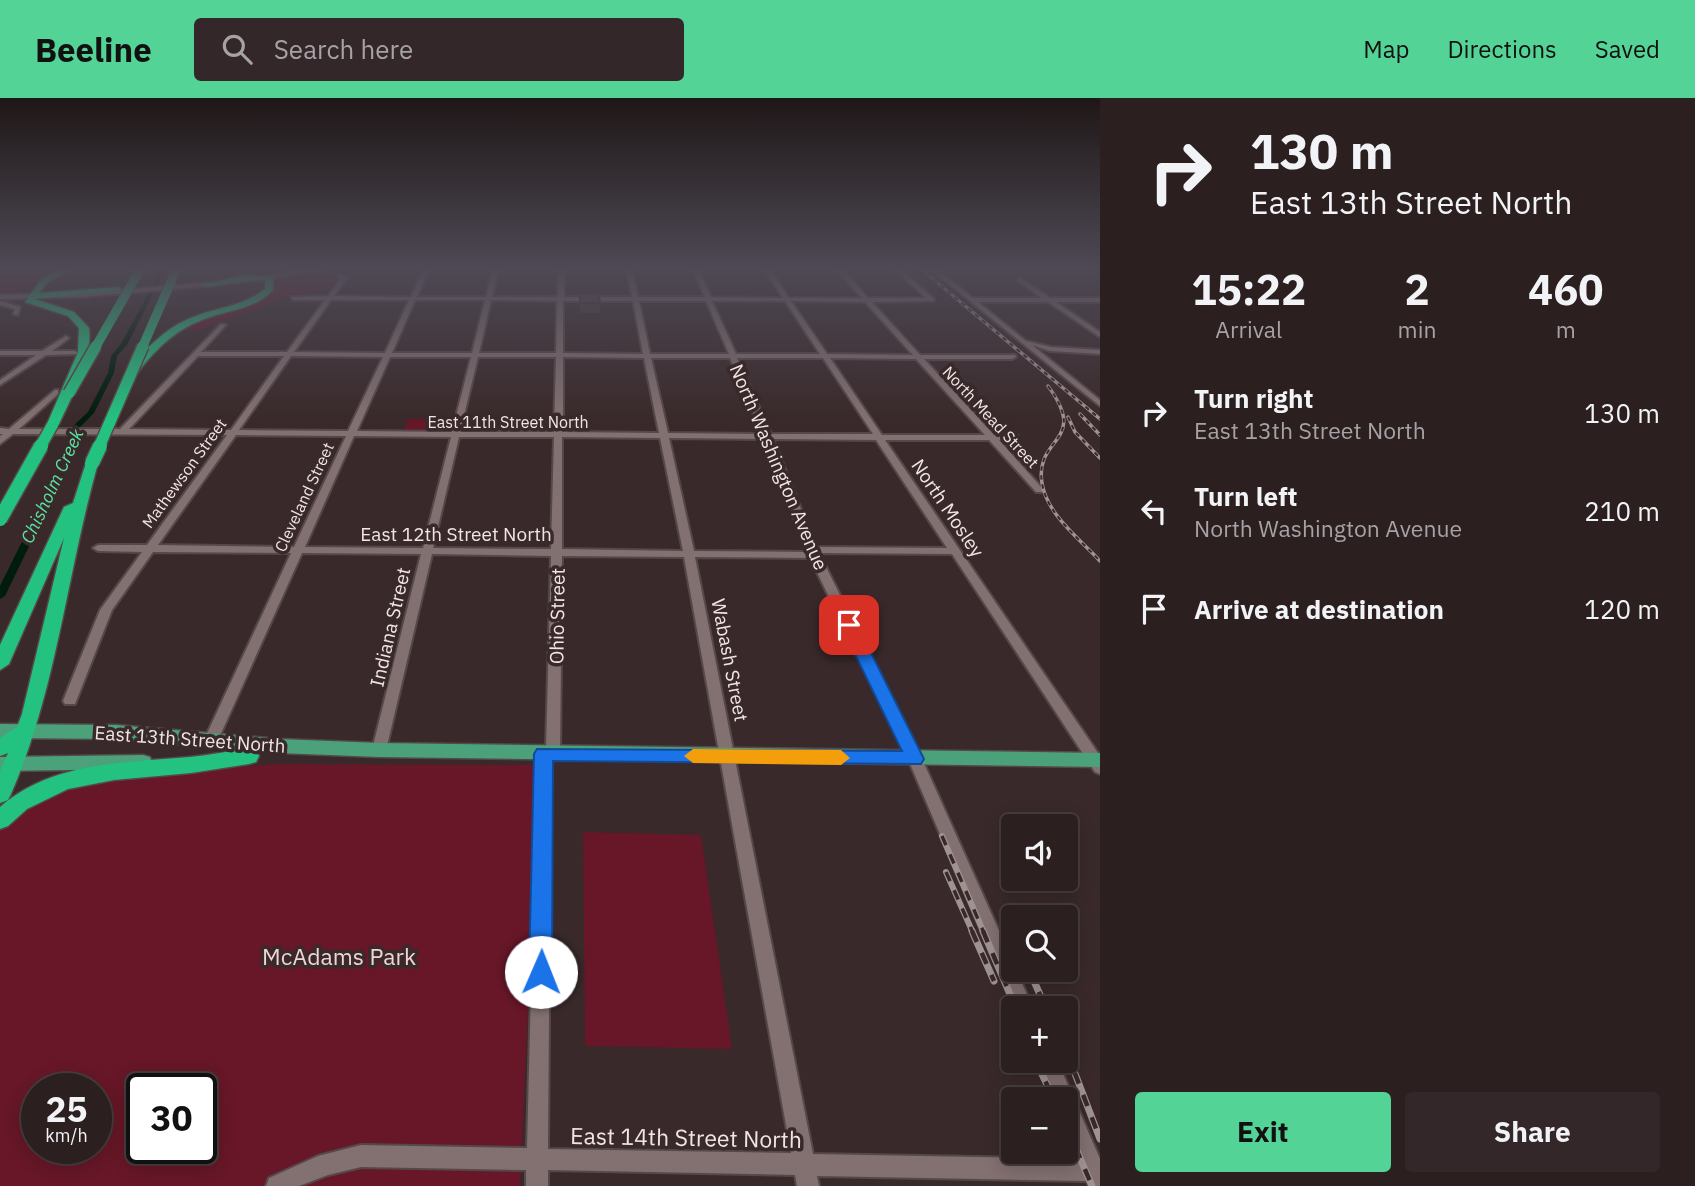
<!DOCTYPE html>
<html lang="en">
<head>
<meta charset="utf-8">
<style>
	body { margin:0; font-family:"IBM Plex Sans",sans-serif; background:#332729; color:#f1f3f6; height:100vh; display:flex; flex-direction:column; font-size:26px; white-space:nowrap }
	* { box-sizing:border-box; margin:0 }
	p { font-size:23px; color:#a6a2a5 }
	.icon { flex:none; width:38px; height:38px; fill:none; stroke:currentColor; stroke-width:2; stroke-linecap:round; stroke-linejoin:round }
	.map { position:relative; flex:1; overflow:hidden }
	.side { display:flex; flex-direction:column; background:#2b1f20; width:595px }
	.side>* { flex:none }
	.banner { background:#2b1f20; color:#f1f3f6; overflow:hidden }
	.tools { position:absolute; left:1001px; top:716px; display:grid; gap:14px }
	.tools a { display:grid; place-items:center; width:77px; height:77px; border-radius:7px; background:#2b1f20; box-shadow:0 4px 18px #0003,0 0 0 2px #473d3e; font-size:35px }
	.speed { position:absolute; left:21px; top:975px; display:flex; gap:14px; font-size:35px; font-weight:700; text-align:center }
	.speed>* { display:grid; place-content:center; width:91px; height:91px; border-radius:50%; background:#2b1f20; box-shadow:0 4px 18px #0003,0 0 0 2px #473d3e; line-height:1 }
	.speed small { font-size:18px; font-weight:400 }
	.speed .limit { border:4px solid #111; border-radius:10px; background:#fff; color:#111 }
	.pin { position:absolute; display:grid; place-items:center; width:60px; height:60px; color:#fff; margin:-30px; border-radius:14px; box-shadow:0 4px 10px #0006 }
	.me { position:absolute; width:77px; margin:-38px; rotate:1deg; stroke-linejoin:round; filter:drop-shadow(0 0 5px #0008) }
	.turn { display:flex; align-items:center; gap:24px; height:147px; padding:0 35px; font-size:32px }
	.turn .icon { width:91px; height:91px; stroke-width:2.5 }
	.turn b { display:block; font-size:49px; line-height:60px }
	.eta { display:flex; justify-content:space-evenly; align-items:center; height:119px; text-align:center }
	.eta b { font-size:42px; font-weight:700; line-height:49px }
	.cta { display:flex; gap:14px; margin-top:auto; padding:14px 35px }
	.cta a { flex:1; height:80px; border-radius:7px; background:#54d396; color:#111; font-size:28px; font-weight:700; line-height:80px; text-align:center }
	.cta a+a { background:#332729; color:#f1f3f6 }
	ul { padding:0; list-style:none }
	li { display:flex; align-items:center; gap:21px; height:98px; padding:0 35px }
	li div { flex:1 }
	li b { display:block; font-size:26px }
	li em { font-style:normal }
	header { display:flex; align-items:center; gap:42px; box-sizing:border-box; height:98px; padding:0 35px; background:#54d396; color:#111 }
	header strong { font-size:33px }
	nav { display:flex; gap:38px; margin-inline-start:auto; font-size:24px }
	.search { width:490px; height:63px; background:#332729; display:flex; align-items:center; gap:18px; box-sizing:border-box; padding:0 24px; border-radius:7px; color:#a6a2a5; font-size:26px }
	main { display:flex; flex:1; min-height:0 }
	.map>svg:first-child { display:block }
	.green { fill:#671727; fill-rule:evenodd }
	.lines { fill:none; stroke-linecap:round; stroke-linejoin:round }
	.canal { fill:#001c0d; fill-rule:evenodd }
	.minor-casing { stroke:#554849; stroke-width:4 }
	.major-casing { stroke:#554849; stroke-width:3 }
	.highway-casing { stroke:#554849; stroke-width:3 }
	.minor { fill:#837071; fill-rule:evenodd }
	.major { fill:#4aa17a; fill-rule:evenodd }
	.highway { fill:#24c280; fill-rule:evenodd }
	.rail-far2-casing { stroke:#9f9292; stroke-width:3.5 }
	.rail-far1-casing { stroke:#9f9292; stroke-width:6 }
	.rail-casing { stroke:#9f9292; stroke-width:7 }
	.rail-far2 { stroke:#39292a; stroke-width:2; stroke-dasharray:4.5; stroke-linecap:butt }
	.rail-far1 { stroke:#39292a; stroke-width:3.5; stroke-dasharray:10; stroke-linecap:butt }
	.rail { stroke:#39292a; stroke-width:4.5; stroke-dasharray:12; stroke-linecap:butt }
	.highway-bridge-far2-casing { stroke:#554849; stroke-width:10; stroke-linecap:butt }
	.highway-bridge-far1-casing { stroke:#554849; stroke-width:14; stroke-linecap:butt }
	.highway-bridge-casing { stroke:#554849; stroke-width:17; stroke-linecap:butt }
	.highway-bridge-far2 { stroke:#24c280; stroke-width:9 }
	.highway-bridge-far1 { stroke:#24c280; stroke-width:11 }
	.highway-bridge { stroke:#24c280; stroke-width:14 }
	.wall { fill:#483a3a }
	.building { fill:#544344; stroke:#3b2f30; stroke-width:2 }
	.route { fill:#1a73e8; stroke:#114b97; stroke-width:2 }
	.slow { fill:#f59e0b }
	.labels { text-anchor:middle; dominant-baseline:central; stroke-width:7; stroke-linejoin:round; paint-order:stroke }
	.far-street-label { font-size:16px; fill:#f0e5e5; stroke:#39292a }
	.far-water-label { font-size:18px; font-style:italic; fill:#5be3a1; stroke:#39292a }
	.street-label { font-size:19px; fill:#f0e5e5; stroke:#39292a }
	.near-park-label { font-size:23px; fill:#f0d4d6; stroke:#39292a }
	.near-street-label { font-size:23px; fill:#f0e5e5; stroke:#39292a }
</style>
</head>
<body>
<header>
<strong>Beeline</strong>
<div class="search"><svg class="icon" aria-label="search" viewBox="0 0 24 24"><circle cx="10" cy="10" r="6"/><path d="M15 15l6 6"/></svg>Search here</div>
<nav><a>Map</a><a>Directions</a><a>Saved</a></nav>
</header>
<main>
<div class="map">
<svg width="1100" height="1088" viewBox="0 0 1100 1088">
	<rect width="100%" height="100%" fill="#39292a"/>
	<g class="green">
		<polygon points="0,170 68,170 34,190 0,194"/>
		<polygon points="336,170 388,170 385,177 336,178 334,180 340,182 336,188 290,198 197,232 176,232 267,197 274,191 277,179"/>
		<polygon points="408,321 453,322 448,335 403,335"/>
		<path d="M275 666 539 667 520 1088H0V729L24 707 90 682ZM37 990H96V1050H37ZM142 990H201V1050H142Z"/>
		<polygon points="583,734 701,737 732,951 585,948"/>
	</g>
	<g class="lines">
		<polygon class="canal" points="162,170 166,170 127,247 117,258 114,275 94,315 79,330 76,339 77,349 5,498 0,501 0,488 69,349 68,339 72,329 88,314 108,275 111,258 121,246"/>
		<g class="minor-casing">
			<g id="minor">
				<polygon points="320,170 332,170 255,183 252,181"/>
				<path d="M424 170H430L417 199H486L493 170H499L492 199H558V170H564V199H632L626 170H632L638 199H705L692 170H698L711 199 783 200 763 170H769L789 200H862L835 170H841L868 200H926L893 170H899L934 201V203L872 204 920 257H1015L1016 259 1012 261H924L994 337 1018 338V342H999L1042 390V394H1036L989 342H885L1100 658V676L1095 674 952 456 819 455 922 661 1013 864V872H1016L1033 910H1014L908 661 810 460 695 459 813 1056 1078 1061 1066 1031V1001H1053L1037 962H1057L1100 1061V1088H1089L1087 1083 817 1078 819 1088H797L795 1077 548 1072V1088H526V1072L361 1069 328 1077 299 1088H266L269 1080 318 1058 361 1047 527 1050 537 656 539 652 546 651 551 458 432 456 386 652 384 656 379 657 374 656 372 652 421 456 302 455 218 642 216 646 211 647 206 646 204 642 291 455 153 454 112 512 75 606H65L63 603 100 512 142 454 98 453 93 450 98 447H147L227 337 13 336 0 346V338L3 336H0V330L9 331 55 292H58V296L19 331H120L221 226 226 227 201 254H287L325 202H293L291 199 328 198 341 181 337 179 340 177 347 180 334 198 411 199ZM331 202H409L385 255 294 254ZM415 202H485L472 255H392ZM491 202 557 203 556 255H479ZM563 203H633L643 256 563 255ZM639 203H706L729 256H650ZM712 203H785L820 256H736ZM791 203 865 204 913 257 827 256ZM198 258H284L231 332 129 331ZM291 258 383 259 348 333 239 332ZM390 259H471L452 334 357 333ZM478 259H556L554 334H460ZM563 259 644 260 659 335 563 334ZM651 260H730L762 336 668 335ZM737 260H823L873 336H771ZM830 260 916 261 985 337H882ZM236 337 346 338 294 449 158 447ZM354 338 451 339 423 450 305 449ZM459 339H554L551 451 433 450ZM562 339 660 340 683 453 562 451ZM669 340 764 341 807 454 694 453ZM773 341 876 342 947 450 816 449ZM562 458 684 459 791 1055 548 1051 551 661 558 660 560 656Z"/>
				<polygon points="929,170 935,170 973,200 1042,200 1018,183 1020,180 1050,200 1100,200 1100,204 1056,204 1100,234 1100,239 1048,204 978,204 1026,243 1051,249 1100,252 1100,256 1050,253 1032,247 1100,302 1100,308"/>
				<polygon points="216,184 218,187 83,199 0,201 0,197 83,195"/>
				<polygon points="0,203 20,209 18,217 13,216 15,211 0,207"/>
				<polygon points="66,238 69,240 68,241 52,253 75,253 77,254 77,256 46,257 0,287 0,282 36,257 0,257 0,253 42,253"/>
			</g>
		</g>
		<g class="major-casing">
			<g id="major">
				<polygon points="0,626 116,627 279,641 379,645 1100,655 1100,669 379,659 279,655 116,641 0,640"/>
				<polygon points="143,657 150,659 152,664 150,669 143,671 0,673 0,659"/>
			</g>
		</g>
		<g class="highway-casing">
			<g id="highway">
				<path d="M65 170H75L48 184 39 195 118 189 122 192 35 201 74 214 89 230C93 261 72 298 59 326L53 330 47 326 78 254 79 230 68 218 25 204 42 180Z"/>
				<path d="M244 177 273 179V192C255 212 226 212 202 222 173 233 153 254 135 278H127V274C147 249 168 227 199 217 221 209 246 207 265 191V181L206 189 202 187Z"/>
				<path d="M92 361 98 365C67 475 57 590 11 696L8 702 0 705V673L8 655 0 658V640L17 629 22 616 64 440 9 566 0 572V547L64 409 73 405 86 365Z"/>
				<path d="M249 650 256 652 259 658 256 664 249 666 191 675 114 682 68 691 27 711 8 728 0 731V709C53 663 125 665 190 659 210 657 229 653 249 650Z"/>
			</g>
		</g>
		<use href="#minor" class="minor"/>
		<use href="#major" class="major"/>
		<use href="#highway" class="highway"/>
		<g class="rail-far2-casing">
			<g id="rail-far2">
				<polyline points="920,170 1100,321"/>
				<path d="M1048 288C1090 345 1034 338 1042 385 1047 417 1080 441 1100 463"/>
				<polyline points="1080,316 1100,337"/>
				<polyline points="1068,319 1075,334 1100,360"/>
			</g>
		</g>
		<g class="rail-far1-casing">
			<g id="rail-far1">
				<polyline points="942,738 984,835"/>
				<polyline points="946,774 973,835"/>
			</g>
		</g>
		<g class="rail-casing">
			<g id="rail">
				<polyline points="972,833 994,883"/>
				<polyline points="983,833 1016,910"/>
				<polyline points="1029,872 1046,910"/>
				<polyline points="1066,952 1100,1041"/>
				<polyline points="1035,962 1054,1001"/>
				<polyline points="1066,1027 1092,1088"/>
			</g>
		</g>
		<use href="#rail-far2" class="rail-far2"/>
		<use href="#rail-far1" class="rail-far1"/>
		<use href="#rail" class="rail"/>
		<g class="highway-bridge-far2-casing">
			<g id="highway-bridge-far2">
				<polyline points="95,250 141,170"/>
				<polyline points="142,250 177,170"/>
			</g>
		</g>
		<g class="highway-bridge-far1-casing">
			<g id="highway-bridge-far1">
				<polyline points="69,295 96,248"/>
				<polyline points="40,349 53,326"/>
				<polyline points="99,349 143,248"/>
			</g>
		</g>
		<g class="highway-bridge-casing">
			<g id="highway-bridge">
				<polyline points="92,365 100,348"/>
				<polyline points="0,421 41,348"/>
			</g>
		</g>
		<use href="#highway-bridge-far2" class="highway-bridge-far2"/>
		<use href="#highway-bridge-far1" class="highway-bridge-far1"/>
		<use href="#highway-bridge" class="highway-bridge"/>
	</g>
	<polygon class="wall" points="580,196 600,205 600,215 580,215"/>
	<polygon class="building" points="580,196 599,196 600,205 580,205"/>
	<linearGradient id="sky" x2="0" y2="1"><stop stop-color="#1f1717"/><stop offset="0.53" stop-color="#4e4955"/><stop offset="1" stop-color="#4e4955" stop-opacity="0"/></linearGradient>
	<rect width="1100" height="322" fill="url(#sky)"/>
	<polygon class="route" points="849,522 857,527 924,661 921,666 553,663 552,874 549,882 541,886 532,882 529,874 534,656 537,651 902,653 841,527"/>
	<polygon class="slow" points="693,651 841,652 850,660 841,667 693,665 684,658"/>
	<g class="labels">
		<g class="far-street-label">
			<text transform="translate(991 319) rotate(47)">North Mead Street</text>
			<text x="508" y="324">East 11th Street North</text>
			<text transform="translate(184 375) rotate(-54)">Mathewson Street</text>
			<text transform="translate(304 399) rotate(-65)">Cleveland Street</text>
		</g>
		<g class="far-water-label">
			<text transform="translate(52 388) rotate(-65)">Chisholm Creek</text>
		</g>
		<g class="street-label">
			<text transform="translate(779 369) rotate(67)">North Washington Avenue</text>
			<text transform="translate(948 410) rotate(56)">North Mosley</text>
			<text x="456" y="436">East 12th Street North</text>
			<text transform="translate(557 518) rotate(-89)">Ohio Street</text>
			<text transform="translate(390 529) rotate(-77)">Indiana Street</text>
			<text transform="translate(730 562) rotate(79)">Wabash Street</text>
			<text transform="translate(190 641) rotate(4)">East 13th Street North</text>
		</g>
		<g class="near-park-label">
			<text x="339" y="858">McAdams Park</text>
		</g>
		<g class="near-street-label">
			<text transform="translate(686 1039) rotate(1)">East 14th Street North</text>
		</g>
	</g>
</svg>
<div class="tools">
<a><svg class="icon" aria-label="sound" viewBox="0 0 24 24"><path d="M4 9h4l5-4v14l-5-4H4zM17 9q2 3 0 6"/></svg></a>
<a><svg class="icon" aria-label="search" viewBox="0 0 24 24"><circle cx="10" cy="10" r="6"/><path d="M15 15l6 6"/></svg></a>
<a>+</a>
<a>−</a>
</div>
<div class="speed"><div>25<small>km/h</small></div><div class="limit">30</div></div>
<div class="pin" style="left:849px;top:527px;background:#d93025"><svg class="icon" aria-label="arrive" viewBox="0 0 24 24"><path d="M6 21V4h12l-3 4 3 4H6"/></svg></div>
<svg class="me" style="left:541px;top:874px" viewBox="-20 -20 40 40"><circle r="19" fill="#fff"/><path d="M0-13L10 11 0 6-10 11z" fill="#1a73e8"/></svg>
</div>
<section class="side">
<div class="banner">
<div class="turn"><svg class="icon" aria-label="right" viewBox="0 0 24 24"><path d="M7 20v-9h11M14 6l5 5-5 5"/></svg><div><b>130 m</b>East 13th Street North</div></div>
</div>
<div class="eta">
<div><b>15:22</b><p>Arrival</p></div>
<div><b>2</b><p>min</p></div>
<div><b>460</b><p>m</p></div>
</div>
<ul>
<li><svg class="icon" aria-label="right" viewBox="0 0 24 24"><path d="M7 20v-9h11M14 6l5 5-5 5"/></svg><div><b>Turn right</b><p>East 13th Street North</p></div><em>130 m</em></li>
<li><svg class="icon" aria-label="left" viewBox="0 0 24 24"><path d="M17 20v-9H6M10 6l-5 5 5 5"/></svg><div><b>Turn left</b><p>North Washington Avenue</p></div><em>210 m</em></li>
<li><svg class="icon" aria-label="arrive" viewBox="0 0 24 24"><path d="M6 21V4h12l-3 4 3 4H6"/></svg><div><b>Arrive at destination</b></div><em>120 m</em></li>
</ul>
<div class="cta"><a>Exit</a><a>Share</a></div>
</section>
</main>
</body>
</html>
